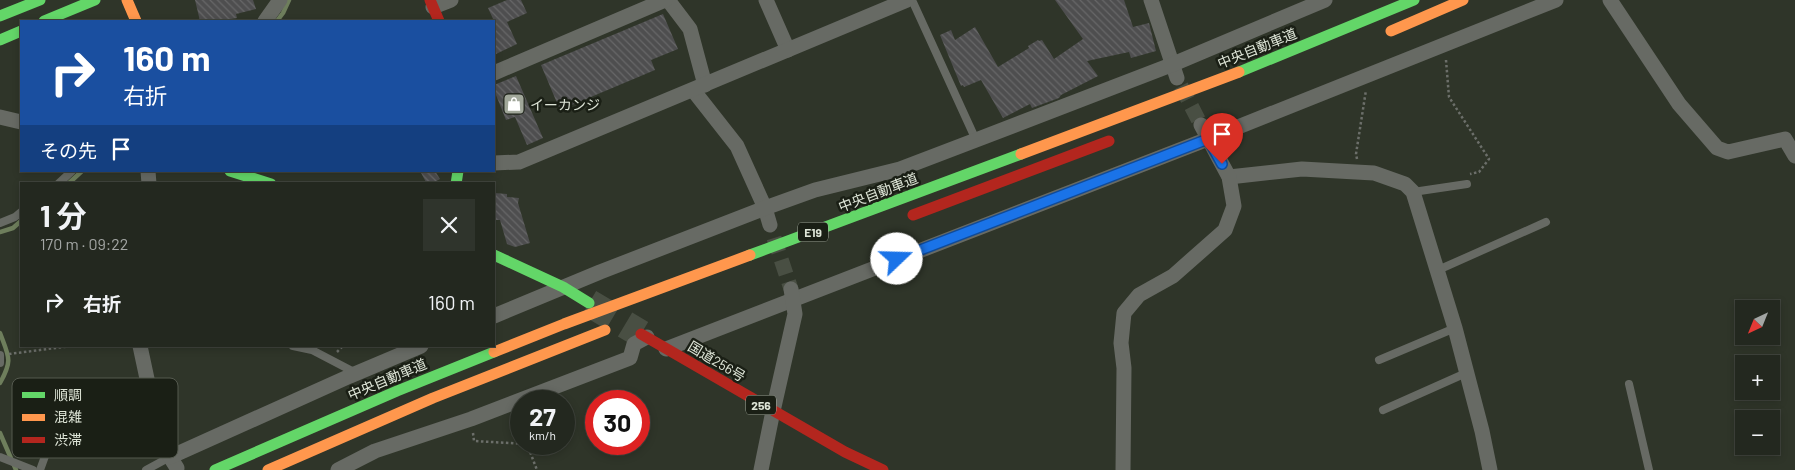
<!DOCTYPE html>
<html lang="ja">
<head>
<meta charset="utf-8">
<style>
	body { margin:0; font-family:Barlow,"Noto Sans JP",sans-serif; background:#2f342c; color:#f1f3f6; height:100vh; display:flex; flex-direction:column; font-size:19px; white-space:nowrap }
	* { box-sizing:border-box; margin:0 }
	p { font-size:16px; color:#a3a6a4 }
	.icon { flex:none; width:28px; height:28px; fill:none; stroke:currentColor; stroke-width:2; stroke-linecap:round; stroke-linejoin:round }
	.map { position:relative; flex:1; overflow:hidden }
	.details { position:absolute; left:20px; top:182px; width:475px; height:165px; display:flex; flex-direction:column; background:#23281f; border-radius:0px; box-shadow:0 2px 8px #0003,0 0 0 1px #40443d }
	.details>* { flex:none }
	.banner { position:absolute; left:20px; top:20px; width:475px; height:152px; border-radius:0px; box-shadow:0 2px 8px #0003,0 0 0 1px #40443d; background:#1a4fa0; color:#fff; overflow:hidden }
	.needle { width:32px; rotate:223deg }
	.buttons { position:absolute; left:1735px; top:300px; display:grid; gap:10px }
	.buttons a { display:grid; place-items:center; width:45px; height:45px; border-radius:0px; background:#23281f; box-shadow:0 2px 8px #0003,0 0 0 1px #40443d; font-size:25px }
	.speed { position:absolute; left:510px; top:390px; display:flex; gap:10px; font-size:25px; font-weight:700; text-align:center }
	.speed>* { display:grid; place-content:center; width:65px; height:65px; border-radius:50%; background:#23281f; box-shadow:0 2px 8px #0003,0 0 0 1px #40443d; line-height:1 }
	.speed small { font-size:12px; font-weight:400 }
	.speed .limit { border:8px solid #d22; background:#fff; color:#111 }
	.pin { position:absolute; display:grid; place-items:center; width:42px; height:42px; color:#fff; margin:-51px -21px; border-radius:50% 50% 50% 0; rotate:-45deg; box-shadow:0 0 5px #0007 }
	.pin .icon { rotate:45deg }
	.me { position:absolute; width:55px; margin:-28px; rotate:69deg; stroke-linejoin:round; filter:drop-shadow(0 0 4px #0008) }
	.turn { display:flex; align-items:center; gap:18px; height:105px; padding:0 20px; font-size:22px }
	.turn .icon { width:65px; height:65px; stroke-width:2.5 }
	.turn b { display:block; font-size:35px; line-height:42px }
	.then { display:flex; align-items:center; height:48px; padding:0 20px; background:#0003; gap:10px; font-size:19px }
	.round { display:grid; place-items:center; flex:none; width:52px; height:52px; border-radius:0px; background:#2f342c }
	.summary { display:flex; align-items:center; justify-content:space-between; height:85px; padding:0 20px }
	h1 { font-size:30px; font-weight:700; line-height:38px }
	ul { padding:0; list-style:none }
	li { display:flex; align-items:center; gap:15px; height:70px; padding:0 20px }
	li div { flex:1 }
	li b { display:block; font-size:19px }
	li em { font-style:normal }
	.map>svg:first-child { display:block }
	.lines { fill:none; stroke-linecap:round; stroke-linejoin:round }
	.stream { stroke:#6e7e5c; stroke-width:4.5 }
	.building { fill:url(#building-back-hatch) }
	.street-tunnel { stroke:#494f43; stroke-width:15; stroke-dasharray:15 8; stroke-linecap:butt }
	.highway-tunnel { stroke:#494f43; stroke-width:28; stroke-dasharray:28 14; stroke-linecap:butt }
	.path { stroke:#6c6f6a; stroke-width:2.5; stroke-dasharray:2.5 2.5; stroke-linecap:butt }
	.lane { stroke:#676a64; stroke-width:8 }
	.street { stroke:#676a64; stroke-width:15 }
	.fast { stroke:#63d668; stroke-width:11 }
	.slow { stroke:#ff974d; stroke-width:11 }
	.jam { stroke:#b3261e; stroke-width:11 }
	.route-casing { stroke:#114b97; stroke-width:12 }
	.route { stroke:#1a73e8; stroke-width:9 }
	.labels { text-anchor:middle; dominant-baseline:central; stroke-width:5; stroke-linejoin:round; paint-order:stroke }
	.shield { fill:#1a1f15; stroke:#a3aa9d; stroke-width:1 }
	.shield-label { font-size:12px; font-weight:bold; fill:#dee5d7 }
	.street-label { font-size:14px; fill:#dee5d7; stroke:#1a1f15 }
	.poi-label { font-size:14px; fill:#dee5d7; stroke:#1a1f15; text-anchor:start }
	.key { fill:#1a1f15; stroke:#555a4f; stroke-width:1 }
	.key-label { font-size:14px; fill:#dee5d7 }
</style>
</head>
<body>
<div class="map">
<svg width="1795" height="470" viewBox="0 0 1795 470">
	<defs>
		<pattern id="building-back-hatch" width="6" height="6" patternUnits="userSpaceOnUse" patternTransform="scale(1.25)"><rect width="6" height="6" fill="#4e4e4f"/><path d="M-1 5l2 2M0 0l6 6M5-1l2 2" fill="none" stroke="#676768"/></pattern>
	</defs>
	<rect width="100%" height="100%" fill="#2f3529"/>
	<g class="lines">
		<g class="stream">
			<polyline points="277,21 283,13 289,0"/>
			<polyline points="68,184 82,171"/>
			<polyline points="0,232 13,228 21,221"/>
			<path d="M0 333C9 357 13 360 0 383"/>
			<polyline points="0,433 16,470"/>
		</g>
	</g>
	<g class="building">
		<polygon points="195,0 253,0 256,9 236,14 237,18 231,19 231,21 200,21"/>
		<polygon points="507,0 521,0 527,13 507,22 517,44 494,55 494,21 488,8"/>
		<polygon points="1055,0 1124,0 1133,27 1149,23 1156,51 1131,58 1129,52 1087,61 1098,76 1061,95 1059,98 1032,108 1030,104 1003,118 981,80 964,87 963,85 961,86 940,35 951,30 955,40 975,27 998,67 1029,48 1028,46 1038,40 1039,41 1042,40 1054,59 1083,39"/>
		<polygon points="663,14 678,49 651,60 655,70 560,110 541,65"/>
		<polygon points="516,76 543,138 527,145 515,117 506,120 494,90 494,85"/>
		<polygon points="420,171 435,171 440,179 431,184 427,184"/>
		<polygon points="494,193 507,194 507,197 519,198 518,203 530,243 515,247 507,244 500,220 494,220"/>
	</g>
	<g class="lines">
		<g class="street-tunnel">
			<polyline points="1181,86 1201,125"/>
			<polyline points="774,238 791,289"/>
		</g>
		<polyline class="highway-tunnel" points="589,303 641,334"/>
		<g class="path">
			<polyline points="1446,60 1449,97 1489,159 1479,172 1470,174"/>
			<polyline points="1357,159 1356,154 1366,90"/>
			<polyline points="337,352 343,346"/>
			<polyline points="9,354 71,346"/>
			<polyline points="473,433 474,441 527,444 537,470"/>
		</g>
		<g class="lane">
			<polyline points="912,0 976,140"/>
			<polyline points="58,184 72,171"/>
			<polyline points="1413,192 1467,184"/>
			<polyline points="0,223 15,217 21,212"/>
			<polyline points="1438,270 1546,222"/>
			<polyline points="293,346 312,350 356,373"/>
			<polyline points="0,355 0,363"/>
			<polyline points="1379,360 1455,328"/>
			<polyline points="1629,384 1649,470"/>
			<polyline points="1383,410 1466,373"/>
			<polyline points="0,457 33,470"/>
			<polyline points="40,470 48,448 40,415 149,388"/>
			<polyline points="146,470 170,457"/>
		</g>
		<g class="street">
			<polyline points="668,0 690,29 705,85"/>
			<polyline points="766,0 788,50"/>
			<polyline points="1151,0 1177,78"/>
			<polyline points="1610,0 1679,104 1717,148 1728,152 1785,139 1795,156"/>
			<polyline points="433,7 451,0"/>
			<polyline points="265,21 280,0"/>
			<polyline points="494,73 665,0"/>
			<polyline points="693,90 737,146 765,208 770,225"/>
			<polyline points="0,117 21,122"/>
			<polyline points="494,163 519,162 907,0"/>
			<polyline points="148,171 149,184"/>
			<polyline points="1229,177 1302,169 1374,173 1405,184 1413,192 1455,328 1482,431 1490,470"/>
			<polyline points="494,316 600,272 765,208 815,190 900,169 976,140 1171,65 1325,0"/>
			<polyline points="140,346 149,388 170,457 177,468"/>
			<polyline points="666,349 1208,139 1556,0"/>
			<polyline points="170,457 350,376 421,346"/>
			<polyline points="338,470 375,451 471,419 630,358 634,344 647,337"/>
			<polyline points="761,470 773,411 795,314 791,289"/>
			<polyline points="1123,470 1124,368 1121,343 1124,313 1139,295 1173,276 1225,230 1234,206 1229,177 1201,125"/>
		</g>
		<g class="fast">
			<polyline points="0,16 40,0"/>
			<polyline points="44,21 95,0"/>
			<polyline points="0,40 21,31"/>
			<polyline points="1239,72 1414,0"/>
			<polyline points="230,171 271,184"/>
			<polyline points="456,184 458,171"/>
			<polyline points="494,255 563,287 589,303"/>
			<polyline points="750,255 1021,154"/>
			<polyline points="215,470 397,391 494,352"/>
		</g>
		<g class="slow">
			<polyline points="127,0 136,21"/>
			<polyline points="1391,31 1463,0"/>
			<polyline points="1021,154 1239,72"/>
			<polyline points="494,352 564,324 750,255"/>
			<polyline points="268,470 433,398 605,330"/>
		</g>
		<g class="jam">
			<polyline points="430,0 439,21"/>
			<polyline points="913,215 1109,141"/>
			<polyline points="641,334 845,452 883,470"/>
		</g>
	</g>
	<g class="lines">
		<g class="route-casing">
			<polyline id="route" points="897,259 1208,139 1222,164"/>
		</g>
		<use href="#route" class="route"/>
	</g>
	<defs>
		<g id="shop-square" transform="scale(1.125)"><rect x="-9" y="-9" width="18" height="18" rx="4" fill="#a1a79a" stroke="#1a1f15"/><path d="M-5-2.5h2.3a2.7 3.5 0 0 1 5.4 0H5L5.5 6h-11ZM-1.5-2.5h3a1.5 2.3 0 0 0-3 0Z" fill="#fff"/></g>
	</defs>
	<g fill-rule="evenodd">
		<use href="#shop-square" x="514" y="104"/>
	</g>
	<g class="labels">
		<g class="shield">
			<rect x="798" y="222.5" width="30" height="19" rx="4"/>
			<rect x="746" y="395.5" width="30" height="19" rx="4"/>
		</g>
		<g class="shield-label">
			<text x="813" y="232">E19</text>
			<text x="761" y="405">256</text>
		</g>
		<g class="street-label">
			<text transform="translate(1257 48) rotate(-22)">中央自動車道</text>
			<text transform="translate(878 192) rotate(-21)">中央自動車道</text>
			<text transform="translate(717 361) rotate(31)">国道256号</text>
			<text transform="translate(387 379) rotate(-23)">中央自動車道</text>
		</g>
		<g class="poi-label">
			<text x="530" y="104">イーカンジ</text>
		</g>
	</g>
	<rect x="12" y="378" width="166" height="80" rx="8" class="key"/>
	<rect x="22" y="392" width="23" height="6" fill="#63d668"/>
	<rect x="22" y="414" width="23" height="7" fill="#ff974d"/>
	<rect x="22" y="437" width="23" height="6" fill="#b3261e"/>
	<g class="key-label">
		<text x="54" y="400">順調</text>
		<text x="54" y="422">混雑</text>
		<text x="54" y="445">渋滞</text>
	</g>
</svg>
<div class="buttons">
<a><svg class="needle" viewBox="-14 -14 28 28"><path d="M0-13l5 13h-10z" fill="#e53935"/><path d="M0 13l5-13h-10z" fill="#a3a6a4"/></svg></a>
<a>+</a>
<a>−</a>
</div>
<div class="speed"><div>27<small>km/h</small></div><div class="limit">30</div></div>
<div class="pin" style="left:1222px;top:164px;background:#d93025"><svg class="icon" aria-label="arrive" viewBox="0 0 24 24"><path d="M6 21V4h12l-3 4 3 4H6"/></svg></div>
<svg class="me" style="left:897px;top:259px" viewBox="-20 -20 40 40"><circle r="19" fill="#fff"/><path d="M0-13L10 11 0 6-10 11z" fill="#1a73e8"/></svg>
<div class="banner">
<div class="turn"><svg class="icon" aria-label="right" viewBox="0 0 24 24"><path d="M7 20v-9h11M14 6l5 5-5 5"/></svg><div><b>160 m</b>右折</div></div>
<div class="then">その先<svg class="icon" aria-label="arrive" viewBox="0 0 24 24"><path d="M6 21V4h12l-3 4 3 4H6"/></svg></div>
</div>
<section class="details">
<div class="summary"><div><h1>1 分</h1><p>170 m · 09:22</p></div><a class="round"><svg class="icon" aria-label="close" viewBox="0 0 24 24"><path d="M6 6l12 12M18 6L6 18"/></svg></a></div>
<ul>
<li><svg class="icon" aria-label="right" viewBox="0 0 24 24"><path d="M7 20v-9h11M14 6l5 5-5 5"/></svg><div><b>右折</b></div><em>160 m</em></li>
</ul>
</section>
</div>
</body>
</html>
